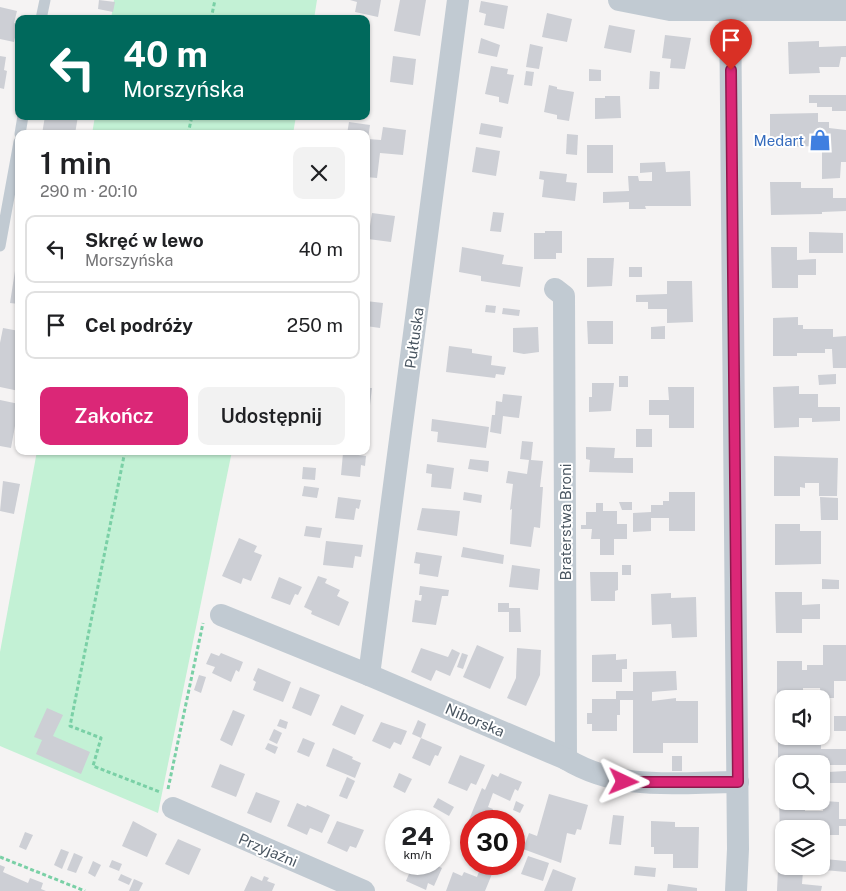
<!DOCTYPE html>
<html lang="pl">
<head>
<meta charset="utf-8">
<style>
	body { margin:0; font-family:"Public Sans",sans-serif; background:#f2f2f2; color:#202124; height:100vh; display:flex; flex-direction:column; font-size:19px; white-space:nowrap }
	* { box-sizing:border-box; margin:0 }
	p { font-size:16px; color:#757577 }
	.icon { flex:none; width:28px; height:28px; fill:none; stroke:currentColor; stroke-width:2; stroke-linecap:round; stroke-linejoin:round }
	.map { position:relative; flex:1; overflow:hidden }
	.side { position:absolute; left:15px; top:130px; width:355px; height:325px; display:flex; flex-direction:column; background:#fff; border-radius:10px; box-shadow:0 1px 4px #0004 }
	.side>* { flex:none }
	.top-card { position:absolute; left:15px; top:15px; width:355px; height:105px; border-radius:10px; box-shadow:0 1px 4px #0004; background:#00695c; color:#fff; overflow:hidden }
	.tools { position:absolute; left:775px; top:690px; display:grid; gap:10px }
	.tools a { display:grid; place-items:center; width:55px; height:55px; border-radius:10px; background:#fff; box-shadow:0 1px 4px #0004; font-size:25px }
	.speed { position:absolute; left:385px; top:810px; display:flex; gap:10px; font-size:25px; font-weight:700; text-align:center }
	.speed>* { display:grid; place-content:center; width:65px; height:65px; border-radius:50%; background:#fff; box-shadow:0 1px 4px #0004; line-height:1 }
	.speed small { font-size:12px; font-weight:400 }
	.speed .limit { border:8px solid #d22; background:#fff; color:#111 }
	.pin { position:absolute; display:grid; place-items:center; width:42px; height:42px; color:#fff; margin:-51px -21px; border-radius:50% 50% 50% 0; rotate:-45deg; box-shadow:0 0 5px #0007 }
	.pin .icon { rotate:45deg }
	.me { position:absolute; width:55px; margin:-28px; rotate:92deg; stroke-linejoin:round; filter:drop-shadow(0 0 4px #0008) }
	.turn { display:flex; align-items:center; gap:18px; height:105px; padding:0 25px; font-size:22px }
	.turn .icon { width:65px; height:65px; stroke-width:2.5 }
	.turn b { display:block; font-size:35px; line-height:42px }
	.round { display:grid; place-items:center; flex:none; width:52px; height:52px; border-radius:10px; background:#f2f2f2 }
	.overview { display:flex; align-items:center; justify-content:space-between; height:85px; padding:0 25px }
	h1 { font-size:30px; font-weight:600; line-height:38px }
	.action { display:flex; gap:10px; margin-top:auto; padding:10px 25px }
	.action a { flex:1; height:58px; border-radius:10px; background:#db2777; color:#fff; font-size:20px; font-weight:600; line-height:58px; text-align:center }
	.action a+a { background:#f2f2f2; color:#202124 }
	ul { padding:0; list-style:none }
	li { display:flex; align-items:center; gap:15px; height:68px; margin:0 10px 8px; padding:0 15px; border:2px solid #e0e0e0; border-radius:10px }
	li div { flex:1 }
	li b { display:block; font-size:19px }
	li em { font-style:normal }
	.map>svg:first-child { display:block }
	.green { fill:#c3f1d5 }
	.building { fill:#cdcfd5 }
	.lines { fill:none; stroke-linecap:round; stroke-linejoin:round }
	.path { stroke:#7ad0a6; stroke-width:3; stroke-dasharray:4 2.5; stroke-linecap:butt }
	.lane { stroke:#c1cad2; stroke-width:11 }
	.street { stroke:#c1cad2; stroke-width:22 }
	.route-casing { stroke:#8e194d; stroke-width:12 }
	.route { stroke:#db2777; stroke-width:9 }
	.labels { text-anchor:middle; dominant-baseline:central; stroke-width:4; stroke-linejoin:round; paint-order:stroke }
	.shop-label { font-size:15px; fill:#366cbe; stroke:#fff; text-anchor:end }
	.street-label { font-size:15px; fill:#4a5661; stroke:#fff }
</style>
</head>
<body>
<div class="map">
<svg width="846" height="891" viewBox="0 0 846 891">
	<rect width="100%" height="100%" fill="#f5f3f3"/>
	<g class="green">
		<polygon points="114,0 317,0 314,19 111,19"/>
		<polygon points="95,116 296,116 293,134 92,134"/>
		<polygon points="37,451 232,451 158,813 0,746 0,652"/>
	</g>
	<g class="building">
		<polygon points="99,0 115,2 113,12 98,9"/>
		<polygon points="350,0 381,0 378,17 355,12 357,2"/>
		<polygon points="400,0 426,0 420,36 394,31"/>
		<polygon points="481,1 508,6 504,29 484,25 486,14 479,12"/>
		<polygon points="0,7 17,11 14,23 18,24 14,42 0,39"/>
		<polygon points="547,13 572,19 567,42 542,37"/>
		<polygon points="609,25 635,30 631,53 604,48"/>
		<polygon points="665,35 691,38 685,69 670,68 671,59 662,58"/>
		<polygon points="481,38 500,45 497,57 478,53"/>
		<polygon points="819,41 819,47 846,46 846,57 841,57 839,67 819,67 820,73 789,74 788,42"/>
		<polygon points="530,44 543,47 539,69 526,67"/>
		<polygon points="0,56 6,57 4,70 7,71 4,89 0,88"/>
		<polygon points="393,56 416,59 413,85 390,82"/>
		<polygon points="491,66 508,69 507,74 514,75 508,104 499,102 499,97 485,94"/>
		<polygon points="589,69 601,70 601,81 589,81"/>
		<polygon points="526,71 534,72 532,86 524,85"/>
		<polygon points="650,71 660,72 659,89 649,89"/>
		<polygon points="549,85 557,87 557,89 574,92 569,121 557,119 557,115 544,112"/>
		<polygon points="809,95 846,95 846,111 832,111 832,107 817,107 817,103 809,103"/>
		<polygon points="605,96 620,96 621,118 595,119 595,98 605,98"/>
		<polygon points="818,113 818,122 829,122 829,128 846,130 846,162 841,162 840,178 822,179 822,146 770,147 770,114"/>
		<polygon points="45,116 78,116 75,134 42,134"/>
		<polygon points="349,122 370,125 368,139 381,140 383,127 406,130 403,155 380,153 377,178 366,177 366,134 347,134"/>
		<polygon points="481,123 503,127 501,138 479,134"/>
		<polygon points="567,134 578,135 577,155 566,154"/>
		<rect x="587" y="145" width="26" height="28"/>
		<polygon points="476,147 500,151 496,176 472,172"/>
		<polygon points="665,162 666,172 690,171 691,206 645,206 646,209 629,209 629,202 603,203 603,192 629,191 628,176 638,176 639,181 652,181 652,172 640,173 640,163"/>
		<polygon points="540,171 567,174 566,182 577,183 575,201 542,197 544,180 539,179"/>
		<polygon points="770,182 801,182 801,188 833,188 833,198 846,198 846,211 822,212 822,214 771,215"/>
		<polygon points="493,212 504,213 501,232 490,231"/>
		<polygon points="372,213 395,216 391,242 368,239 366,246 366,226 370,226"/>
		<polygon points="545,231 562,231 562,253 556,253 556,259 534,259 534,233 545,233"/>
		<polygon points="809,232 843,233 843,253 809,253"/>
		<polygon points="462,247 504,255 502,264 523,267 520,287 481,281 481,276 459,272"/>
		<polygon points="771,247 797,247 797,260 816,259 816,275 798,275 798,288 772,288"/>
		<polygon points="17,258 19,258 19,304 10,303"/>
		<polygon points="587,258 614,258 612,286 587,287"/>
		<rect x="629" y="267" width="13" height="10"/>
		<polygon points="667,281 692,281 693,322 667,323 667,309 648,309 648,302 636,302 636,295 667,294"/>
		<polygon points="366,301 383,303 380,328 366,326"/>
		<polygon points="486,305 496,306 495,313 485,312"/>
		<polygon points="503,308 520,310 519,316 502,314"/>
		<polygon points="798,317 798,325 803,325 803,329 833,329 833,337 846,336 846,368 833,368 832,349 825,349 825,353 797,353 797,356 773,356 773,318"/>
		<polygon points="587,321 613,321 613,344 588,344"/>
		<polygon points="665,326 665,339 651,339 651,327"/>
		<polygon points="538,327 539,352 524,354 513,352 513,328"/>
		<polygon points="3,328 19,331 19,391 0,387 0,343"/>
		<polygon points="449,346 472,349 472,353 492,356 491,365 506,367 504,375 496,374 495,378 446,372"/>
		<polygon points="836,374 836,384 819,385 818,375"/>
		<rect x="619" y="376" width="9" height="11"/>
		<polygon points="592,383 614,383 611,411 589,412 589,397 592,397"/>
		<polygon points="799,386 799,394 818,394 818,407 840,407 840,421 812,422 812,418 799,418 799,427 774,428 773,387"/>
		<polygon points="668,387 694,387 694,428 669,428 669,415 649,415 649,400 669,400"/>
		<polygon points="366,388 372,388 369,414 366,414"/>
		<polygon points="503,394 522,396 519,418 503,416 501,434 490,432 492,415 495,415 496,401 502,402"/>
		<polygon points="0,400 19,404 11,448 0,446"/>
		<polygon points="432,419 489,427 486,448 437,442 438,432 431,431"/>
		<rect x="636" y="429" width="16" height="18"/>
		<polygon points="522,441 533,442 531,460 543,461 540,487 543,487 540,528 534,527 531,547 510,544 512,509 510,510 513,484 506,483 508,471 527,474 529,460 520,459"/>
		<polygon points="586,447 615,448 614,458 633,458 633,473 589,472 590,460 586,459"/>
		<polygon points="343,453 366,456 365,466 361,465 360,477 341,475"/>
		<polygon points="774,456 838,458 837,496 819,496 819,483 805,483 805,488 800,487 800,496 774,496"/>
		<polygon points="470,459 489,461 488,472 468,469"/>
		<polygon points="427,464 454,468 451,489 431,487 432,474 426,473"/>
		<polygon points="303,467 316,468 315,480 302,479"/>
		<polygon points="3,481 20,484 14,514 0,511"/>
		<polygon points="304,486 319,488 317,498 302,496"/>
		<polygon points="464,492 482,495 481,503 463,500"/>
		<polygon points="669,492 695,492 695,531 669,531 669,518 651,518 651,531 633,532 633,513 651,512 651,505 663,505 663,501 669,501"/>
		<polygon points="338,497 361,500 359,509 356,508 354,520 335,518"/>
		<polygon points="820,497 838,498 838,520 821,520"/>
		<polygon points="619,502 632,502 632,510 622,510"/>
		<polygon points="596,503 603,503 603,511 617,511 617,524 627,524 627,539 614,539 614,555 600,555 600,539 591,539 592,529 581,529 581,525 586,525 586,512 596,512"/>
		<polygon points="422,508 460,511 457,536 417,530"/>
		<polygon points="775,524 800,524 800,531 821,531 821,564 775,565"/>
		<polygon points="306,526 322,528 320,538 304,536"/>
		<polygon points="239,538 257,546 254,552 262,555 251,581 243,578 241,584 222,576"/>
		<polygon points="326,541 363,545 361,557 355,556 353,568 323,565"/>
		<polygon points="463,547 504,555 503,564 461,557"/>
		<polygon points="416,552 442,556 438,577 419,574 420,564 414,563"/>
		<polygon points="512,565 540,569 538,590 509,587"/>
		<rect x="622" y="565" width="9" height="10"/>
		<polygon points="590,572 618,572 618,590 615,591 615,601 591,601"/>
		<polygon points="318,576 327,579 325,583 340,590 337,596 349,602 339,626 311,614 312,611 304,607"/>
		<polygon points="279,577 302,587 298,595 295,594 290,605 271,598"/>
		<polygon points="822,579 839,580 839,589 822,589"/>
		<polygon points="420,586 449,590 448,596 442,596 436,625 412,622 415,600 421,601 422,595 419,595"/>
		<polygon points="775,592 802,592 802,605 820,604 820,619 802,619 802,633 776,633"/>
		<polygon points="671,593 671,598 696,597 697,637 672,638 671,624 652,625 651,594"/>
		<polygon points="498,603 509,603 509,608 520,608 521,632 509,632 509,612 498,612"/>
		<polygon points="477,645 504,657 490,689 463,677"/>
		<polygon points="823,645 846,645 846,681 834,681 834,698 821,698 820,688 803,688 803,699 784,699 784,702 777,702 777,661 802,661 802,670 807,670 807,665 823,665"/>
		<polygon points="421,648 448,657 452,649 460,653 450,676 436,670 431,681 411,672"/>
		<polygon points="517,648 541,650 540,675 526,706 507,698 516,678"/>
		<polygon points="211,653 219,656 221,653 243,662 239,672 236,670 231,682 212,673 215,667 206,664"/>
		<polygon points="462,653 468,655 463,669 457,667"/>
		<polygon points="616,654 616,660 627,659 627,669 622,669 622,682 592,682 592,655"/>
		<polygon points="258,668 291,682 283,702 253,690 256,682 253,680"/>
		<polygon points="676,671 677,690 652,692 652,701 676,698 676,701 698,701 698,743 663,743 663,753 633,753 633,700 620,700 620,715 617,715 617,731 592,731 592,724 587,724 587,713 592,713 592,699 616,699 616,691 633,691 633,672"/>
		<polygon points="199,675 206,677 201,693 194,690"/>
		<polygon points="300,687 320,695 311,716 292,708"/>
		<polygon points="341,705 364,715 355,735 332,725"/>
		<polygon points="47,708 63,715 53,736 90,752 81,774 36,754 42,740 34,737"/>
		<polygon points="233,710 245,715 232,746 220,740"/>
		<rect x="834" y="716" width="12" height="15"/>
		<polygon points="280,719 288,722 286,729 277,726"/>
		<polygon points="418,720 426,724 421,738 412,734"/>
		<polygon points="381,722 407,731 401,745 394,742 390,749 372,741"/>
		<polygon points="274,729 282,733 277,744 269,740"/>
		<polygon points="784,729 784,736 803,736 803,742 821,742 821,749 846,749 846,765 828,765 828,758 806,757 806,764 784,764 784,770 778,770 778,730"/>
		<polygon points="303,738 315,743 309,757 297,752"/>
		<polygon points="421,738 442,747 438,756 435,755 430,766 412,758"/>
		<polygon points="268,743 278,747 275,754 265,749"/>
		<polygon points="333,748 353,757 352,759 361,763 355,778 326,766"/>
		<polygon points="460,755 485,765 476,785 471,783 467,791 448,783"/>
		<rect x="672" y="756" width="10" height="15"/>
		<polygon points="220,764 245,774 236,797 211,787"/>
		<polygon points="846,771 846,783 828,783 828,772"/>
		<polygon points="399,773 412,779 405,793 393,787"/>
		<polygon points="500,773 522,782 518,791 515,789 510,801 493,793 488,807 493,809 490,816 485,814 482,821 471,821 471,829 466,827 482,788 485,790 492,774 498,777"/>
		<polygon points="347,777 355,781 347,799 339,796"/>
		<polygon points="256,792 280,801 271,823 247,813"/>
		<polygon points="549,794 588,805 581,830 577,829 575,835 567,833 561,863 523,849 529,833 537,836"/>
		<polygon points="438,798 454,807 449,816 433,807"/>
		<polygon points="779,798 784,798 784,801 805,801 805,811 823,811 824,801 839,802 839,819 846,819 846,826 839,826 839,835 823,835 823,826 784,829 784,839 780,839"/>
		<polygon points="516,801 524,805 520,813 513,810"/>
		<polygon points="297,803 306,807 307,805 330,815 322,833 310,828 307,835 287,826"/>
		<polygon points="613,815 624,816 621,845 609,844"/>
		<polygon points="133,821 157,834 147,857 122,846"/>
		<polygon points="337,821 364,830 356,848 350,846 347,852 327,843"/>
		<polygon points="651,821 675,822 675,827 699,827 698,868 673,868 673,854 654,854 654,847 651,847"/>
		<polygon points="467,828 471,830 471,845 461,841"/>
		<polygon points="25,832 33,835 26,850 19,847"/>
		<polygon points="178,839 201,849 189,875 165,864"/>
		<polygon points="61,849 69,852 62,869 54,865"/>
		<polygon points="74,853 83,857 76,873 67,870"/>
		<polygon points="528,856 549,863 543,881 521,874"/>
		<polygon points="825,859 846,861 846,872 824,870"/>
		<polygon points="112,860 122,864 119,871 109,867"/>
		<polygon points="93,861 101,865 95,877 88,873"/>
		<polygon points="413,864 433,864 442,868 434,886 428,883 426,890 406,881"/>
		<polygon points="0,865 5,867 3,872 28,883 30,878 43,883 41,889 46,891 0,891"/>
		<polygon points="635,866 656,868 655,877 634,875"/>
		<polygon points="480,869 492,874 485,891 446,891 453,872 462,876 464,872 477,877"/>
		<polygon points="553,869 576,878 572,891 544,891"/>
		<polygon points="778,869 803,871 802,884 822,886 821,891 777,891"/>
		<polygon points="121,874 132,879 129,885 118,880"/>
		<polygon points="251,876 262,881 264,876 269,878 267,881 275,884 272,891 244,891"/>
		<polygon points="134,879 143,883 139,891 129,891"/>
		<polygon points="668,884 697,888 697,891 667,891"/>
	</g>
	<g class="lines">
		<g class="path">
			<polyline points="211,19 215,0"/>
			<polyline points="188,134 192,116"/>
			<polyline points="125,451 70,726 101,738 93,766 160,792"/>
			<polyline points="168,789 203,623"/>
			<polyline points="0,857 85,891"/>
		</g>
		<g class="lane">
			<polyline points="41,19 45,0"/>
			<polyline points="20,134 23,116"/>
			<polyline points="0,246 19,142"/>
		</g>
		<g class="street">
			<polyline points="619,0 670,10 846,10"/>
			<polyline points="730,0 738,849 736,891"/>
			<polyline points="555,289 564,296 566,759"/>
			<path d="M221 615 369 675 566 759C621 792 676 782 738 782"/>
			<polyline points="369,675 458,0"/>
			<polyline points="173,808 364,891"/>
		</g>
	</g>
	<g class="lines">
		<g class="route-casing">
			<polyline id="route" points="624,782 738,782 731,70"/>
		</g>
		<use href="#route" class="route"/>
	</g>
	<defs>
		<g id="shop-bare" transform="scale(1.725)"><path d="M-5-2.5h2.3a2.7 3.5 0 0 1 5.4 0H5L5.5 6h-11ZM-1.5-2.5h3a1.5 2.3 0 0 0-3 0Z" fill="#3f7fe0" stroke="#fff" stroke-width="2.5" paint-order="stroke"/></g>
	</defs>
	<g fill-rule="evenodd">
		<use href="#shop-bare" x="820" y="140"/>
	</g>
	<g class="labels">
		<g class="shop-label">
			<text x="804" y="140">Medart</text>
		</g>
		<g class="street-label">
			<text transform="translate(414 338) rotate(-82)">Pułtuska</text>
			<text transform="translate(565 522) rotate(-90)">Braterstwa Broni</text>
			<text transform="translate(475 720) rotate(23)">Niborska</text>
			<text transform="translate(268 850) rotate(23)">Przyjaźni</text>
		</g>
	</g>
</svg>
<div class="tools">
<a><svg class="icon" aria-label="sound" viewBox="0 0 24 24"><path d="M4 9h4l5-4v14l-5-4H4zM17 9q2 3 0 6"/></svg></a>
<a><svg class="icon" aria-label="search" viewBox="0 0 24 24"><circle cx="10" cy="10" r="6"/><path d="M15 15l6 6"/></svg></a>
<a><svg class="icon" aria-label="layers" viewBox="0 0 24 24"><path d="M12 4l9 5-9 5-9-5zM3 14l9 5 9-5"/></svg></a>
</div>
<div class="speed"><div>24<small>km/h</small></div><div class="limit">30</div></div>
<div class="pin" style="left:731px;top:70px;background:#d93025"><svg class="icon" aria-label="arrive" viewBox="0 0 24 24"><path d="M6 21V4h12l-3 4 3 4H6"/></svg></div>
<svg class="me" style="left:624px;top:782px" viewBox="-20 -20 40 40"><path d="M0-17L14 15 0 8-14 15z" fill="#db2777" stroke="#fff" stroke-width="4"/></svg>
<div class="top-card">
<div class="turn"><svg class="icon" aria-label="left" viewBox="0 0 24 24"><path d="M17 20v-9H6M10 6l-5 5 5 5"/></svg><div><b>40 m</b>Morszyńska</div></div>
</div>
<section class="side">
<div class="overview"><div><h1>1 min</h1><p>290 m · 20:10</p></div><a class="round"><svg class="icon" aria-label="close" viewBox="0 0 24 24"><path d="M6 6l12 12M18 6L6 18"/></svg></a></div>
<ul>
<li><svg class="icon" aria-label="left" viewBox="0 0 24 24"><path d="M17 20v-9H6M10 6l-5 5 5 5"/></svg><div><b>Skręć w lewo</b><p>Morszyńska</p></div><em>40 m</em></li>
<li><svg class="icon" aria-label="arrive" viewBox="0 0 24 24"><path d="M6 21V4h12l-3 4 3 4H6"/></svg><div><b>Cel podróży</b></div><em>250 m</em></li>
</ul>
<div class="action"><a>Zakończ</a><a>Udostępnij</a></div>
</section>
</div>
</body>
</html>
